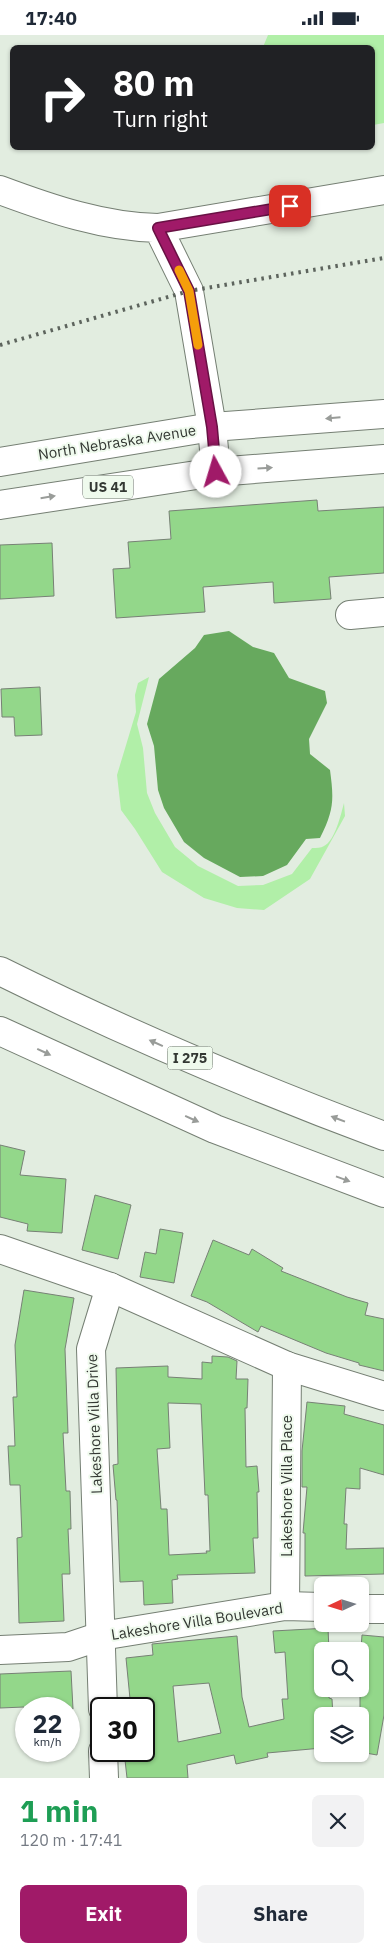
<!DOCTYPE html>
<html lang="en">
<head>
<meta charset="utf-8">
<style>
	body { margin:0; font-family:"IBM Plex Sans",sans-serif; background:#f2f2f3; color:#1f2937; height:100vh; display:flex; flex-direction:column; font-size:19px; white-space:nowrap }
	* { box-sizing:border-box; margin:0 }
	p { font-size:16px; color:#747a83 }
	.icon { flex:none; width:28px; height:28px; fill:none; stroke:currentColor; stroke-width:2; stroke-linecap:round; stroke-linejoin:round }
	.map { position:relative; height:1743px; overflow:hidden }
	.details { display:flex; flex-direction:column; background:#fff; flex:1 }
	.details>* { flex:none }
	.guide { position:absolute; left:10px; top:10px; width:365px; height:105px; border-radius:8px; box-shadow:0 1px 4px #0004; background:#202124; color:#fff; overflow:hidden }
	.needle { width:32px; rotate:266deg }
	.fabs { position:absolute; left:314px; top:1542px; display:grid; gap:10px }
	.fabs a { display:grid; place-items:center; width:55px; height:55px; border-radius:8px; background:#fff; box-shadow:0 1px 4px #0004; font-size:25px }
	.speed { position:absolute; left:15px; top:1662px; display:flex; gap:10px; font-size:25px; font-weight:700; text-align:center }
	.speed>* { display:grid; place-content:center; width:65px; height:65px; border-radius:50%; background:#fff; box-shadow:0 1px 4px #0004; line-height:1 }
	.speed small { font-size:12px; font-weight:400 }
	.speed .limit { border:2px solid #111; border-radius:8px; background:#fff; color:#111 }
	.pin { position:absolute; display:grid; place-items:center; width:42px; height:42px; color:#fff; margin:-21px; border-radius:10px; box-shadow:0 2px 8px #0006 }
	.me { position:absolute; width:55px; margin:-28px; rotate:354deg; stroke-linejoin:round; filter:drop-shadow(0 0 4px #0008) }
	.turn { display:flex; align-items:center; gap:18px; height:105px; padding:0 20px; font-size:22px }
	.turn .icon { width:65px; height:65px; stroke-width:2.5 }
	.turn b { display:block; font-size:35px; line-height:42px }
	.round { display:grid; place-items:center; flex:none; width:52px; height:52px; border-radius:8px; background:#f2f2f3 }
	.headline { display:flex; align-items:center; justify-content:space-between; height:85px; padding:0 20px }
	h1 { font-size:30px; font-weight:700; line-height:38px; color:#1e9e55 }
	.action { display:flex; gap:10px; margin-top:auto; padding:10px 20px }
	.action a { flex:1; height:58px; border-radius:8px; background:#a01a68; color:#fff; font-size:20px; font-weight:700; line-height:58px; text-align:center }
	.action a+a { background:#f2f2f3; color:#1f2937 }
	.status { display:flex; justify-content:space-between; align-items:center; height:35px; padding:0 25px; background:#fff; direction:ltr }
	.status svg { height:14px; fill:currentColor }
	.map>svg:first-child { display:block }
	.green { fill:#b1efa8 }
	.water { fill:#67a95e }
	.building { fill:#93d78a; stroke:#778175; fill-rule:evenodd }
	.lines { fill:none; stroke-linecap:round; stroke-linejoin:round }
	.minor-casing { stroke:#757f73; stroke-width:30 }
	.major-casing { stroke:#757f73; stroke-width:30 }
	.highway-casing { stroke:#757f73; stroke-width:30 }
	.minor { stroke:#fff; stroke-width:28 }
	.major { stroke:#fff; stroke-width:28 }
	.highway { stroke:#fff; stroke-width:28 }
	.rail { stroke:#5d645d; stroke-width:4; stroke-dasharray:2.5 5; stroke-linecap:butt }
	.oneway { fill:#999c99 }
	.route-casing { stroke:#681144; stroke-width:12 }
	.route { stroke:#a01a68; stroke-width:9 }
	.slow { stroke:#f59e0b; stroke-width:9 }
	.labels { text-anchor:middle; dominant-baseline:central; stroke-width:4; stroke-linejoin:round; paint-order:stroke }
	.shield { fill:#effaed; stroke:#6b726b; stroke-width:1 }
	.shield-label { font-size:14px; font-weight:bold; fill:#333833 }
	.street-label { font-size:15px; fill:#333833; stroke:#effaed }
</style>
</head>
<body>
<div class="status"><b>17:40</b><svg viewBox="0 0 49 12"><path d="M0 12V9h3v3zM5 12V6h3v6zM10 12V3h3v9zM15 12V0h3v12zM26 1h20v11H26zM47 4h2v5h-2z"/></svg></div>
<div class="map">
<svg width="384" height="1743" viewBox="0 0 384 1743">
	<rect width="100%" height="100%" fill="#e2ede0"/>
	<g class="green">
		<polygon points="268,0 384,0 384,88 373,90 372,12 263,12"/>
		<path d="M149 642 137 689 143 713 147 758 155 778 175 812 198 831 238 851 263 850 292 839 312 813C316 813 321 813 324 811 335 806 341 779 344 768L345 781 310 844 264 875 237 873 204 863 162 837 135 794 121 775 117 740 136 677 135 660 138 648Z"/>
	</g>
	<path class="water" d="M229 596 253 612 274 618 289 643 325 656 327 668 309 704 310 719 330 735C334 765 334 775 320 803L306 804 287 830 263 841 240 842 204 823 184 807 164 773 158 755 154 711 147 689 159 644 195 613 204 600Z"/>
	<g class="building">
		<polygon points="317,465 318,476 384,472 384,538 329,542 331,564 274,568 273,547 203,552 205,577 116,583 113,534 130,533 128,507 171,504 169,476"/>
		<polygon points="52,508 54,561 0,564 0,510"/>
		<polygon points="40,652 42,700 15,701 14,682 2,682 1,654"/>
		<polygon points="0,1110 25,1116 20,1140 66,1144 62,1198 27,1196 28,1189 0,1182"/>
		<polygon points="95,1160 131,1170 118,1224 82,1215"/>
		<polygon points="160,1194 183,1198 174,1248 140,1242 145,1217 156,1219"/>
		<polygon points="213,1205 249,1220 252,1214 283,1233 281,1236 347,1262 368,1268 365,1280 384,1284 384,1336 359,1330 359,1328 326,1318 261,1291 258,1297 207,1267 191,1261"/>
		<polygon points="24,1255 74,1263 65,1314 68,1398 63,1398 66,1456 70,1456 71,1494 68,1494 70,1539 62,1539 64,1586 19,1588 17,1503 22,1502 20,1450 10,1450 8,1411 15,1411 13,1362 17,1362 15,1310"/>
		<path d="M212 1321 228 1322 237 1326 236 1344H248L247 1373H245L246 1432 257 1431 259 1457H257L258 1503H253L255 1538 177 1540 178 1544 172 1545 173 1568 144 1570 143 1546 120 1547 117 1465H116L113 1430 118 1429 116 1333 168 1331V1342L202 1344V1327L212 1328ZM168 1368 201 1369 205 1460H208L210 1516H206L207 1518 169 1520 167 1474H161L157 1414 170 1413Z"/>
		<polygon points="307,1367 345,1371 344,1379 384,1390 384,1440 360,1433 360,1454 346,1453 344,1489 347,1489 346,1514 384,1513 384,1539 305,1541 305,1498 303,1498 307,1452 302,1452 302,1416"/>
		<path d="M328 1593 329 1616H322V1661L329 1660V1663L332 1664 333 1681H322V1685H320L322 1713 267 1718 268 1722 236 1729 234 1720 187 1730 188 1743H127L124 1716H144V1674H131L126 1623 153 1620 152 1609 237 1601 242 1662 249 1692 284 1684 282 1664H288L285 1617 275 1618 273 1596ZM209 1648 221 1698 178 1707 173 1651Z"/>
		<polygon points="362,1600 384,1602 384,1680 377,1720 360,1717 360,1627"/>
		<polygon points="71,1636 73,1674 24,1674 24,1672 0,1673 0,1639"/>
	</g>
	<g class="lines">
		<g class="minor-casing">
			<g id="minor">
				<path d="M0 155C51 174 104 192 158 193L189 256 212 392 216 437"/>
				<polyline points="158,193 384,155"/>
				<polyline points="350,580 384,577"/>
				<polyline points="0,1214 110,1252 287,1331 384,1361"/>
				<polyline points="285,1571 287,1331"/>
				<polyline points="360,1574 384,1574"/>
				<polyline points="0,1615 68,1612 101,1601 285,1571 322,1572"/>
				<polyline points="103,1674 91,1314 110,1252"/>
				<polyline points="103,1716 104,1743"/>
			</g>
		</g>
		<g class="major-casing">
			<g id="major">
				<polyline points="0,427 212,392 384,379"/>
				<polyline points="0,470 216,437 384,424"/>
			</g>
		</g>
		<g class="highway-casing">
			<g id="highway">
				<path d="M0 936C125 998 253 1052 384 1101"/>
				<polyline points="0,996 215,1094 384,1158"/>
			</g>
		</g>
		<use href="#minor" class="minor"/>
		<use href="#major" class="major"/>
		<use href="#highway" class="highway"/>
		<polyline class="rail" points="0,310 189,256 384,223"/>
	</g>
	<defs><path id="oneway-solid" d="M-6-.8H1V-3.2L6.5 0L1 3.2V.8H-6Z" transform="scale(1.25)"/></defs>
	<g class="oneway">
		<use href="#oneway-solid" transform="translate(333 383) rotate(175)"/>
		<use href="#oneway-solid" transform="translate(265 433) rotate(-4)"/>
		<use href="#oneway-solid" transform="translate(48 462) rotate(-9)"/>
		<use href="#oneway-solid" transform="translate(156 1008) rotate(-156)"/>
		<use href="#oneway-solid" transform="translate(44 1017) rotate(25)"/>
		<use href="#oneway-solid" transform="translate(192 1084) rotate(24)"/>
		<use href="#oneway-solid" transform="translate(338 1084) rotate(-159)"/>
		<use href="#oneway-solid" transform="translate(343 1144) rotate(20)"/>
	</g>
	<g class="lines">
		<g class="route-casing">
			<polyline id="route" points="216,437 212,392 189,256 158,193 290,171"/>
		</g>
		<use href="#route" class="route"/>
		<polyline class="slow" points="179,235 189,256 198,310"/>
	</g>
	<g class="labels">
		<g class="shield">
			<rect x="83" y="440.5" width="50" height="23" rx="4"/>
			<rect x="167.5" y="1011.5" width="45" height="23" rx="4"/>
		</g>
		<g class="shield-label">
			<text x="108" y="452">US 41</text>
			<text x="190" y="1023">I 275</text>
		</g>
		<g class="street-label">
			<text transform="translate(117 407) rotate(-9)">North Nebraska Avenue</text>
			<text transform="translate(94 1389) rotate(-92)">Lakeshore Villa Drive</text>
			<text transform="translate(286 1451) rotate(-90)">Lakeshore Villa Place</text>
			<text transform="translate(197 1586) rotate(-9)">Lakeshore Villa Boulevard</text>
		</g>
	</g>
</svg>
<div class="fabs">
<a><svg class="needle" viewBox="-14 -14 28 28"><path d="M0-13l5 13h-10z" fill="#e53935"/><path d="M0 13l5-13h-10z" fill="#747a83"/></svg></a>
<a><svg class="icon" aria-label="search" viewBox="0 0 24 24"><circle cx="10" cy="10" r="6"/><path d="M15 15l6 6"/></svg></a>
<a><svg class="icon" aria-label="layers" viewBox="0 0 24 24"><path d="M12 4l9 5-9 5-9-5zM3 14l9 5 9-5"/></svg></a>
</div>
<div class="speed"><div>22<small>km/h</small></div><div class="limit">30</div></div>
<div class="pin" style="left:290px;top:171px;background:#d93025"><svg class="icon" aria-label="arrive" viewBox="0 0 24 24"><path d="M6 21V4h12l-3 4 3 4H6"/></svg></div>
<svg class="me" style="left:216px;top:437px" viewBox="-20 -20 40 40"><circle r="19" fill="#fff"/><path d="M0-13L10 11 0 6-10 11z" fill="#a01a68"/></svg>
<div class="guide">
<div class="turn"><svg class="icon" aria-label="right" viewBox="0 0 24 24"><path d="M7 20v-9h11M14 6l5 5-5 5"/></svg><div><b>80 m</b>Turn right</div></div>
</div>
</div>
<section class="details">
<div class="headline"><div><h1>1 min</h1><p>120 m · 17:41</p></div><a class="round"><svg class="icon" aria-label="close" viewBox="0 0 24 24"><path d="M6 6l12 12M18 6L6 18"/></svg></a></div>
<div class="action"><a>Exit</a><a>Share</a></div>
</section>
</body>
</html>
